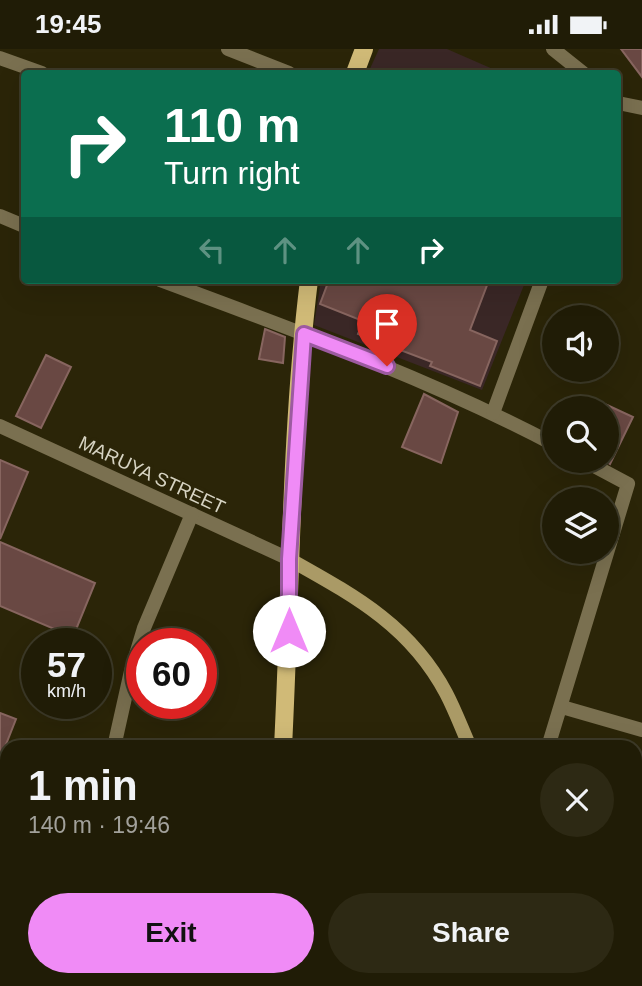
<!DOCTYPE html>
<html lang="en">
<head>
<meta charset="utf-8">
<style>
	body { margin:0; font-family:Arial,sans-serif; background:#2d2914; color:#f1f3f6; height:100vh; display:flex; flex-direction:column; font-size:26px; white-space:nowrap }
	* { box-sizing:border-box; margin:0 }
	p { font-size:23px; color:#a2a19b }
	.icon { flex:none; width:38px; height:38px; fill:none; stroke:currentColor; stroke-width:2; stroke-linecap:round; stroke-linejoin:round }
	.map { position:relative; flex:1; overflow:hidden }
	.drawer { position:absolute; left:0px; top:691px; width:642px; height:247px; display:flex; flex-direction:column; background:#201c06; border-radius:21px 21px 0 0; box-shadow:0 7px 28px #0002,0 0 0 2px #3d3a28 }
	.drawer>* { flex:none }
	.hud { position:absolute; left:21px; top:21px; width:600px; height:214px; border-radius:7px; box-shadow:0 7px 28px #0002,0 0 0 2px #3d3a28; background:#0b6e4f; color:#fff; overflow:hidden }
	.tools { position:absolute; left:542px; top:256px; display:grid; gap:14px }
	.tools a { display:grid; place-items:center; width:77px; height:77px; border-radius:50%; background:#201c06; box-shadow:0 7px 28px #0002,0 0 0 2px #3d3a28; font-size:35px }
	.speed { position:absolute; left:21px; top:579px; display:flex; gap:14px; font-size:35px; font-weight:700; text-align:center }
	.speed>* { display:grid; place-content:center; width:91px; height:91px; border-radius:50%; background:#201c06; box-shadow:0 7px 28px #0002,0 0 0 2px #3d3a28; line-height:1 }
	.speed small { font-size:18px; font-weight:400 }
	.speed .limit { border:10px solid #d22; background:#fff; color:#111 }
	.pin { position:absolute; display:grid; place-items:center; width:60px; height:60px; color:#fff; margin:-72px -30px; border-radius:50% 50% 50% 0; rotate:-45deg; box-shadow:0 0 7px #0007 }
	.pin .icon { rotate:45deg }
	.me { position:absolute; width:77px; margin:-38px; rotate:0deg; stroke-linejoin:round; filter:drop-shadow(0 0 5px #0008) }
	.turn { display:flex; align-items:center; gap:24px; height:147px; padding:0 28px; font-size:32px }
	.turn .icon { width:91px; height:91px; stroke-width:2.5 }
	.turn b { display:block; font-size:49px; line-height:60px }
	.lanes { display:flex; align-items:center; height:66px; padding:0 28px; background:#0003; justify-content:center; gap:35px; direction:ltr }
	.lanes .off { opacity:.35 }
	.round { display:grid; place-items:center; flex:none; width:74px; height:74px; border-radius:37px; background:#2d2914 }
	.overview { display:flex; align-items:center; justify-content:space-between; height:119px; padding:0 28px }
	h1 { font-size:42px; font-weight:800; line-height:52px }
	.action { display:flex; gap:14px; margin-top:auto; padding:14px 28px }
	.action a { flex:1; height:80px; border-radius:42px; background:#f08bf6; color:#111; font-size:28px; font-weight:800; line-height:80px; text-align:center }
	.action a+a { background:#2d2914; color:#f1f3f6 }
	.status { display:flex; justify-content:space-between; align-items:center; height:49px; padding:0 35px; background:#201c06; direction:ltr }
	.status svg { height:19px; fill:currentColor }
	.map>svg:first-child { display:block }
	.commercial { fill:#3a2726 }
	.building { fill:#694843; stroke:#87655f; stroke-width:2 }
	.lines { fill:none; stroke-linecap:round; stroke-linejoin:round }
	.street { stroke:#7a7050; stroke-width:14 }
	.secondary { stroke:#aa9a66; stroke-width:14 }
	.primary { stroke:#d0ba77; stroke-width:18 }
	.route-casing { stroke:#9c5aa0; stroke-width:18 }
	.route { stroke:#f08bf6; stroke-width:12 }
	.labels { text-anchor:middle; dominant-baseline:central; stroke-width:7; stroke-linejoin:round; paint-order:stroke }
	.street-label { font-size:19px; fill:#d6d3c2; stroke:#2b2508 }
</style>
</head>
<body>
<div class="status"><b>19:45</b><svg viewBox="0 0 49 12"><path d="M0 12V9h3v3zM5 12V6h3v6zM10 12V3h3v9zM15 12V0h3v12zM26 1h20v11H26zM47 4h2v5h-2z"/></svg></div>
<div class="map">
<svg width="642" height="937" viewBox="0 0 642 937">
	<rect width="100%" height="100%" fill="#2b2508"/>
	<g class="commercial">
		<polygon points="379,0 447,0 502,24 368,24"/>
		<polygon points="321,231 526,231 482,341 314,276"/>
	</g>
	<g class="building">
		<polygon points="621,0 642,0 642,28"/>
		<polygon points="329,231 489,231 470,281 497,292 480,337 430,317 432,313 358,285 363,272 320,255"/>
		<polygon points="265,280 285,288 283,314 259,310"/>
		<polygon points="46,306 71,318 41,379 16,367"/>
		<polygon points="424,345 458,363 441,414 402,398"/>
		<polygon points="607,356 633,368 610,415 607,413"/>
		<polygon points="0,411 28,423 0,490"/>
		<polygon points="0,493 95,534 73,588 0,557"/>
		<polygon points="0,664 16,670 1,708 0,708"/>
	</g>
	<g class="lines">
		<g class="street">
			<polyline points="228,0 289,24"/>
			<polyline points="553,0 583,24"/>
			<polyline points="0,9 42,24"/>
			<polyline points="618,54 642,59"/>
			<polyline points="0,167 24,177"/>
			<path d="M160 231C294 281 428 329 555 396"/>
			<polyline points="493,364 542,231"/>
			<polyline points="0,377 289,510"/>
			<polyline points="562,658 642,681"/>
			<polyline points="114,698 131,622 144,579 192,465"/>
			<polyline points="548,698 628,435 583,411"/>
			<polyline points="0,811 7,811"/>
			<polyline points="56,937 58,931"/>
		</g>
		<g class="secondary">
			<path d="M289 510C353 546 410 576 446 644 455 661 462 680 470 698"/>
			<polyline points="565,931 568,937"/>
		</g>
		<g class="primary">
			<polyline points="355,24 364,0"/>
			<path d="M283 698C291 543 290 386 309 231"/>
			<polyline points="279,937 279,931"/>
		</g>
	</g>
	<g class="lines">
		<g class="route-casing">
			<polyline id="route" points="289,582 289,510 304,285 387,317"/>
		</g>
		<use href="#route" class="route"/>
	</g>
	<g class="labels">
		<g class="street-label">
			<text transform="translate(152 426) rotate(25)">MARUYA STREET</text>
		</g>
	</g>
</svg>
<div class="tools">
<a><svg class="icon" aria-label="sound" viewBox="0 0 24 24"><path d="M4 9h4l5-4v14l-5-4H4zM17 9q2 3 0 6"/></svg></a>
<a><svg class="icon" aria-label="search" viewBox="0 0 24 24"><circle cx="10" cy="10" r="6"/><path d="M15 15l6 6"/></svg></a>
<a><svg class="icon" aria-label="layers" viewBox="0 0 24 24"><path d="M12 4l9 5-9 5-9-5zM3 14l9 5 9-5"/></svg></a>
</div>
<div class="speed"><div>57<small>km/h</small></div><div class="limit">60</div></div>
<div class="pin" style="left:387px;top:317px;background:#d93025"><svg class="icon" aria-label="arrive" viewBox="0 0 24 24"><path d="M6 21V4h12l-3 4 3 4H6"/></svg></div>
<svg class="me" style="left:289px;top:582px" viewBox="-20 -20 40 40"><circle r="19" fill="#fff"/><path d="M0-13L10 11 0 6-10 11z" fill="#f08bf6"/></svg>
<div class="hud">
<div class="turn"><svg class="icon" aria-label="right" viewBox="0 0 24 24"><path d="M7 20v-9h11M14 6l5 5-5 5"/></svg><div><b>110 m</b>Turn right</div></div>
<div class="lanes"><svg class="icon off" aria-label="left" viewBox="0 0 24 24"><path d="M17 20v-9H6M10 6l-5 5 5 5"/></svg><svg class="icon off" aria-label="ahead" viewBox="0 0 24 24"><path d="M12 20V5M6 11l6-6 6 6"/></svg><svg class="icon off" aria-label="ahead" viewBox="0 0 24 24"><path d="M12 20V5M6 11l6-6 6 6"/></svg><svg class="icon" aria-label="right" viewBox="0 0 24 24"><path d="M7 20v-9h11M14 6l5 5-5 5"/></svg></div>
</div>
<section class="drawer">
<div class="overview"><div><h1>1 min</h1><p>140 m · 19:46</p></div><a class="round"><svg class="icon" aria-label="close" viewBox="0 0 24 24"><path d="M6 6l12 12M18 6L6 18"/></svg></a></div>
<div class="action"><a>Exit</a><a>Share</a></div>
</section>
</div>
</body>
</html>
